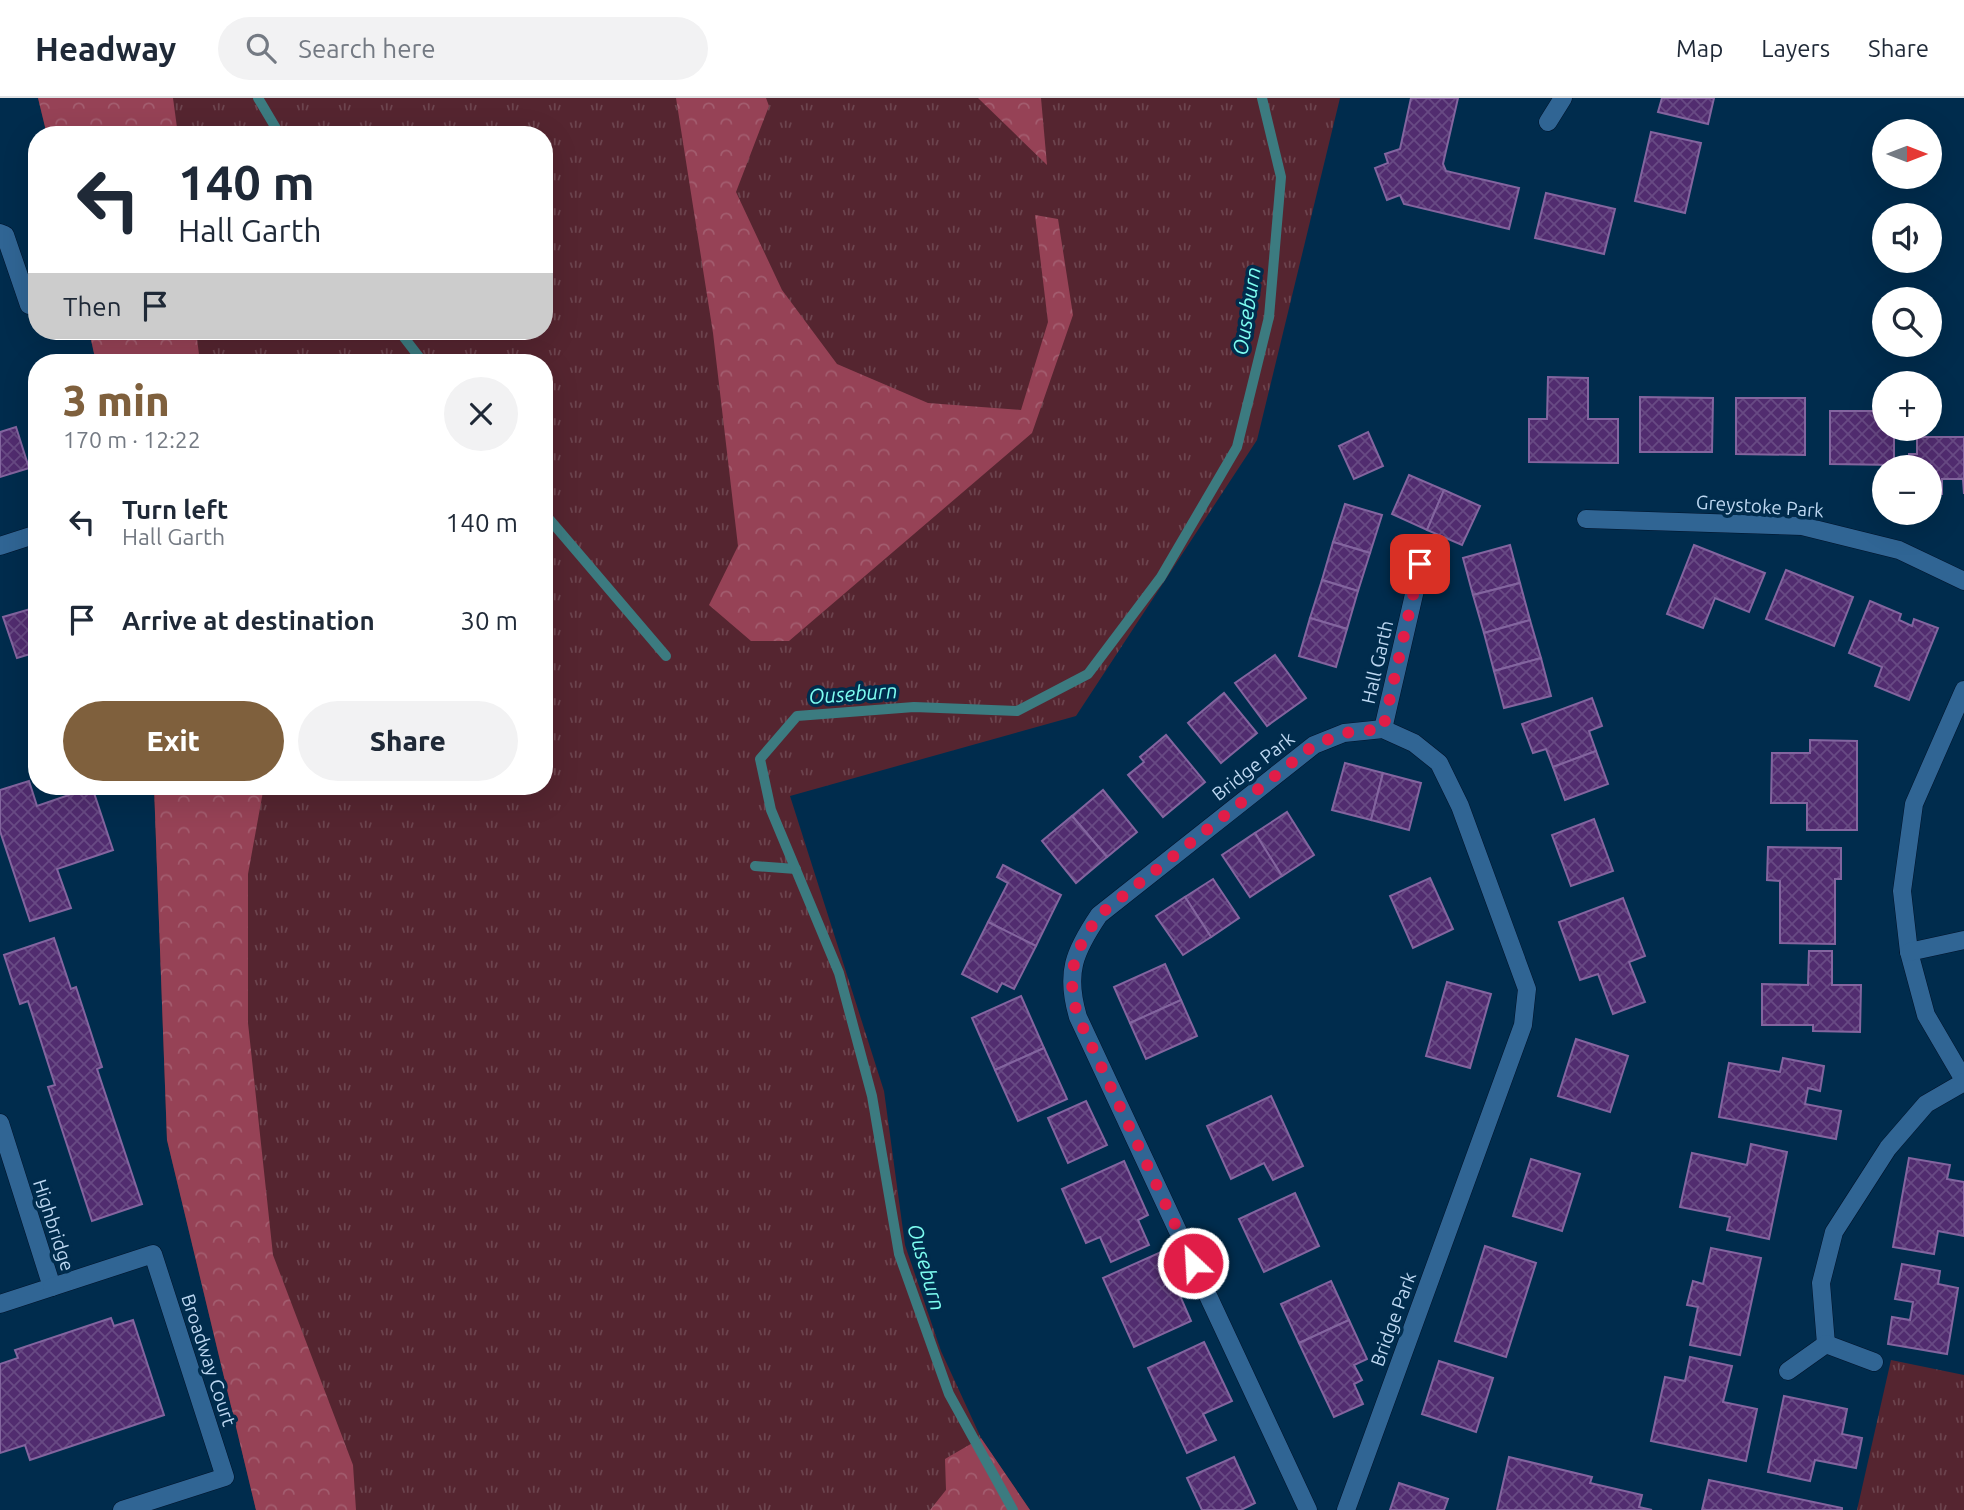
<!DOCTYPE html>
<html lang="en">
<head>
<meta charset="utf-8">
<style>
	body { margin:0; font-family:Ubuntu,sans-serif; background:#f2f2f3; color:#1f2937; height:100vh; display:flex; flex-direction:column; font-size:26px; white-space:nowrap }
	* { box-sizing:border-box; margin:0 }
	p { font-size:23px; color:#747a83 }
	.icon { flex:none; width:38px; height:38px; fill:none; stroke:currentColor; stroke-width:2; stroke-linecap:round; stroke-linejoin:round }
	.map { position:relative; flex:1; overflow:hidden }
	.drawer { position:absolute; left:28px; top:256px; width:525px; height:441px; display:flex; flex-direction:column; background:#fff; border-radius:28px; box-shadow:0 7px 28px #0002 }
	.drawer>* { flex:none }
	.hud { position:absolute; left:28px; top:28px; width:525px; height:214px; border-radius:28px; box-shadow:0 7px 28px #0002; background:#fff; color:#1f2937; overflow:hidden }
	.needle { width:46px; rotate:90deg }
	.tools { position:absolute; left:1872px; top:21px; display:grid; gap:14px }
	.tools a { display:grid; place-items:center; width:70px; height:70px; border-radius:50%; background:#fff; box-shadow:0 7px 28px #0002; font-size:35px }
	.pin { position:absolute; display:grid; place-items:center; width:60px; height:60px; color:#fff; margin:-30px; border-radius:14px; box-shadow:0 4px 10px #0006 }
	.me { position:absolute; width:77px; margin:-38px; rotate:335deg; stroke-linejoin:round; filter:drop-shadow(0 0 5px #0008) }
	.turn { display:flex; align-items:center; gap:24px; height:147px; padding:0 35px; font-size:32px }
	.turn .icon { width:91px; height:91px; stroke-width:2.5 }
	.turn b { display:block; font-size:49px; line-height:60px }
	.then { display:flex; align-items:center; height:66px; padding:0 35px; background:#0003; gap:14px; font-size:26px }
	.round { display:grid; place-items:center; flex:none; width:74px; height:74px; border-radius:37px; background:#f2f2f3 }
	.head { display:flex; align-items:center; justify-content:space-between; height:119px; padding:0 35px }
	h1 { font-size:42px; font-weight:800; line-height:52px; color:#7f603d }
	.button { display:flex; gap:14px; margin-top:auto; padding:14px 35px }
	.button a { flex:1; height:80px; border-radius:42px; background:#7f603d; color:#fff; font-size:28px; font-weight:800; line-height:80px; text-align:center }
	.button a+a { background:#f2f2f3; color:#1f2937 }
	ul { padding:0; list-style:none }
	li { display:flex; align-items:center; gap:21px; height:98px; padding:0 35px }
	li div { flex:1 }
	li b { display:block; font-size:26px }
	li em { font-style:normal }
	header { display:flex; align-items:center; gap:42px; box-sizing:border-box; height:98px; padding:0 35px; background:#fff; border-bottom:2px solid #e0e1e3 }
	header strong { font-size:33px }
	nav { display:flex; gap:38px; margin-inline-start:auto; font-size:24px }
	.search { width:490px; height:63px; background:#f2f2f3; display:flex; align-items:center; gap:18px; box-sizing:border-box; padding:0 24px; border-radius:38px; color:#747a83; font-size:26px }
	.map>svg:first-child { display:block }
	.grass { fill:url(#grass-tufts) }
	.forest { fill:url(#forest-crowns) }
	.lines { fill:none; stroke-linecap:round; stroke-linejoin:round }
	.stream { stroke:#3c7b80; stroke-width:10 }
	.building { fill:url(#building-cross-hatch); stroke:#83659f; stroke-width:2 }
	.minor-casing { stroke:#00132a; stroke-width:19 }
	.minor { stroke:#306594; stroke-width:18 }
	.route { stroke:#e11d48; stroke-width:12; stroke-dasharray:0 21.6 }
	.labels { text-anchor:middle; dominant-baseline:central; stroke-width:7; stroke-linejoin:round; paint-order:stroke }
	.street-label { font-size:19px; fill:#bcd7f1; stroke:#002c4d }
	.water-label { font-size:21px; font-style:italic; fill:#7dfdf1; stroke:#002c4d }
</style>
</head>
<body>
<header>
<strong>Headway</strong>
<div class="search"><svg class="icon" aria-label="search" viewBox="0 0 24 24"><circle cx="10" cy="10" r="6"/><path d="M15 15l6 6"/></svg>Search here</div>
<nav><a>Map</a><a>Layers</a><a>Share</a></nav>
</header>
<div class="map">
<svg width="1964" height="1412" viewBox="0 0 1964 1412">
	<defs>
		<pattern id="grass-tufts" width="24" height="20" patternUnits="userSpaceOnUse" patternTransform="scale(1.75)"><rect width="24" height="20" fill="#552530"/><path d="M3 7l-1-3M5 7V3M7 7l1-3M15 17l-1-3M17 17v-4M19 17l1-3" fill="none" stroke="#6c444e"/></pattern>
		<pattern id="forest-crowns" width="20" height="18" patternUnits="userSpaceOnUse" patternTransform="scale(1.75)"><rect width="20" height="18" fill="#964256"/><path d="M2 6a3 3 0 1 1 6 0M12 15a3 3 0 1 1 6 0" fill="none" stroke="#a35d6f"/></pattern>
		<pattern id="building-cross-hatch" width="8" height="8" patternUnits="userSpaceOnUse" patternTransform="scale(1.75)"><rect width="8" height="8" fill="#512c6f"/><path d="M0 0l8 8M0 8l8-8" fill="none" stroke="#684a84"/></pattern>
	</defs>
	<rect width="100%" height="100%" fill="#002c4d"/>
	<g class="grass">
		<polygon points="38,0 1340,0 1257,342 1076,618 790,698 884,993 905,1147 941,1253 981,1340 1030,1412 256,1412 167,1042 154,688 544,688 544,264 96,264 89,233 544,233 544,37 47,37"/>
		<polygon points="1891,1262 1964,1277 1964,1412 1857,1412"/>
	</g>
	<g class="forest">
		<polygon points="38,0 173,0 178,37 47,37"/>
		<polygon points="676,0 766,0 769,8 736,94 782,192 837,266 928,305 1021,312 1048,224 1035,117 1058,121 1073,217 1032,335 789,543 751,543 709,507 738,448 713,235"/>
		<polygon points="978,0 1041,0 1047,67"/>
		<polygon points="89,233 196,233 200,264 96,264"/>
		<polygon points="154,688 264,688 248,776 248,925 273,1157 353,1367 356,1412 256,1412 167,1042"/>
		<polygon points="981,1340 1030,1412 930,1412 946,1392 945,1361"/>
	</g>
	<g class="lines">
		<g class="stream">
			<polyline points="258,0 280,37"/>
			<polyline points="399,233 423,264"/>
			<polyline points="544,415 666,558"/>
			<polyline points="755,768 796,771"/>
			<polyline points="1013,1412 949,1296 899,1156 872,998 839,875 771,712 760,661 797,618 914,609 1017,613 1088,576 1161,479 1237,349 1269,219 1281,79 1262,0"/>
		</g>
	</g>
	<g class="building">
		<polygon points="1411,0 1458,0 1443,66 1446,73 1519,90 1509,131 1404,106 1400,97 1387,102 1375,70 1388,65 1385,56 1400,51"/>
		<polygon points="1662,0 1714,0 1708,26 1658,14"/>
		<polygon points="1651,34 1701,45 1685,115 1635,103"/>
		<polygon points="1546,95 1615,111 1604,156 1535,140"/>
		<polygon points="1548,279 1588,280 1588,321 1618,321 1618,365 1529,364 1529,321 1547,321"/>
		<polygon points="1640,299 1713,300 1712,354 1640,354"/>
		<polygon points="1736,300 1805,300 1805,357 1736,356"/>
		<polygon points="1830,313 1885,313 1885,331 1894,331 1894,367 1830,366"/>
		<polygon points="16,329 29,370 0,379 0,334"/>
		<polygon points="1368,334 1383,368 1354,381 1339,348"/>
		<polygon points="1917,339 1964,339 1964,396 1963,381 1942,381 1942,396 1930,395 1930,369 1909,369 1909,356 1917,356"/>
		<polygon points="1409,377 1444,392 1427,432 1392,416"/>
		<polygon points="1444,392 1480,408 1462,447 1427,432"/>
		<polygon points="1345,406 1382,417 1370,455 1333,444"/>
		<polygon points="1333,444 1370,455 1358,493 1322,482"/>
		<polygon points="1510,447 1520,485 1473,497 1463,460"/>
		<polygon points="1694,447 1765,475 1749,514 1715,500 1703,530 1667,516"/>
		<polygon points="1786,472 1853,499 1834,548 1766,521"/>
		<polygon points="1322,482 1358,493 1347,531 1310,520"/>
		<polygon points="1520,485 1530,522 1484,535 1473,497"/>
		<polygon points="1870,503 1901,516 1899,522 1912,528 1914,521 1938,530 1909,602 1875,588 1882,569 1849,555"/>
		<polygon points="37,509 37,554 17,560 3,519"/>
		<polygon points="1310,520 1347,531 1336,569 1299,558"/>
		<polygon points="1530,522 1541,560 1494,573 1484,535"/>
		<polygon points="1275,557 1306,600 1267,628 1235,585"/>
		<polygon points="1541,560 1551,598 1504,610 1494,573"/>
		<polygon points="1224,595 1257,635 1221,665 1188,625"/>
		<polygon points="1592,600 1602,628 1589,633 1596,653 1553,669 1546,651 1533,655 1522,626"/>
		<polygon points="1166,637 1205,684 1163,719 1128,677 1144,664 1140,659"/>
		<polygon points="1810,642 1857,643 1857,732 1807,732 1807,705 1771,705 1772,655 1810,655"/>
		<polygon points="1596,653 1608,686 1565,702 1553,669"/>
		<polygon points="1345,665 1383,675 1371,722 1332,712"/>
		<polygon points="1383,675 1421,685 1409,732 1371,722"/>
		<polygon points="29,683 37,708 92,689 113,752 57,771 71,810 30,823 0,733 0,692"/>
		<polygon points="1103,692 1137,734 1107,759 1072,718"/>
		<polygon points="1287,714 1314,757 1282,778 1255,735"/>
		<polygon points="1072,718 1107,759 1076,785 1042,743"/>
		<polygon points="1594,721 1613,773 1571,788 1552,737"/>
		<polygon points="1255,735 1282,778 1250,799 1222,757"/>
		<polygon points="1768,749 1841,750 1841,781 1835,781 1835,846 1780,845 1780,783 1767,782"/>
		<polygon points="1003,767 1061,797 1036,848 988,824 1008,785 997,779"/>
		<polygon points="1430,780 1453,831 1413,850 1390,798"/>
		<polygon points="1213,781 1239,820 1211,839 1185,799"/>
		<polygon points="1185,799 1211,839 1183,857 1156,818"/>
		<polygon points="1623,800 1645,858 1629,864 1645,904 1613,916 1598,876 1580,882 1559,824"/>
		<polygon points="988,824 1036,848 1014,891 1002,885 997,894 962,876"/>
		<polygon points="54,840 71,891 76,889 102,969 97,971 142,1106 92,1123 48,989 55,987 28,903 20,906 4,857"/>
		<polygon points="1809,853 1832,853 1832,887 1861,887 1860,934 1813,933 1813,927 1762,927 1762,886 1808,887"/>
		<polygon points="1165,866 1181,902 1130,925 1114,889"/>
		<polygon points="1447,884 1491,896 1470,970 1426,958"/>
		<polygon points="1021,898 1044,950 995,972 972,920"/>
		<polygon points="1181,902 1197,938 1146,961 1130,925"/>
		<polygon points="1576,941 1628,958 1610,1014 1558,998"/>
		<polygon points="1044,950 1067,1001 1018,1023 995,972"/>
		<polygon points="1783,960 1824,968 1820,993 1808,990 1805,1006 1841,1013 1836,1041 1719,1019 1729,965 1780,974"/>
		<polygon points="1271,998 1303,1068 1273,1082 1264,1065 1231,1081 1207,1028"/>
		<polygon points="1086,1003 1107,1047 1068,1065 1048,1020"/>
		<polygon points="1751,1046 1787,1054 1769,1141 1727,1132 1730,1119 1680,1109 1692,1055 1747,1067"/>
		<polygon points="1909,1060 1950,1067 1947,1081 1964,1084 1964,1138 1938,1133 1934,1156 1893,1149"/>
		<polygon points="1531,1061 1580,1076 1562,1133 1513,1118"/>
		<polygon points="1124,1063 1148,1117 1138,1122 1149,1147 1111,1164 1100,1139 1086,1145 1062,1091"/>
		<polygon points="1295,1095 1319,1148 1264,1174 1239,1121"/>
		<polygon points="1485,1148 1536,1165 1506,1259 1455,1243"/>
		<polygon points="1711,1150 1761,1160 1740,1257 1690,1247 1698,1209 1687,1207 1693,1183 1703,1186"/>
		<polygon points="1161,1154 1191,1223 1134,1249 1103,1180"/>
		<polygon points="1902,1166 1940,1173 1938,1186 1958,1190 1947,1256 1888,1246 1892,1219 1910,1222 1913,1204 1895,1201"/>
		<polygon points="1331,1183 1349,1222 1299,1245 1281,1206"/>
		<polygon points="111,1220 114,1228 133,1222 164,1317 30,1362 25,1347 0,1355 0,1266 18,1260 15,1252"/>
		<polygon points="1349,1222 1367,1261 1354,1267 1362,1282 1354,1286 1363,1306 1334,1319 1299,1245"/>
		<polygon points="1204,1244 1232,1303 1203,1316 1216,1342 1187,1355 1148,1270"/>
		<polygon points="1690,1259 1732,1268 1723,1304 1757,1311 1746,1363 1651,1343 1665,1279 1685,1283"/>
		<polygon points="1439,1263 1493,1280 1476,1334 1422,1316"/>
		<polygon points="1784,1298 1847,1311 1842,1336 1862,1340 1856,1370 1815,1362 1810,1383 1768,1374"/>
		<polygon points="1234,1359 1255,1405 1241,1412 1202,1412 1187,1380"/>
		<polygon points="1509,1359 1592,1379 1590,1385 1642,1397 1639,1409 1652,1412 1497,1412"/>
		<polygon points="1709,1382 1842,1410 1842,1412 1702,1412"/>
		<polygon points="1399,1385 1448,1401 1444,1412 1390,1412"/>
	</g>
	<g class="lines">
		<g class="minor-casing">
			<g id="minor">
				<polyline points="1548,24 1563,0"/>
				<polyline points="0,135 5,137 29,207"/>
				<polyline points="1586,421 1802,428 1899,452 1964,483"/>
				<polyline points="0,448 37,436"/>
				<polyline points="1964,592 1914,706 1902,793 1909,854 1926,917 1964,982"/>
				<polyline points="1383,631 1421,466"/>
				<polyline points="1909,854 1964,842"/>
				<polyline points="0,1025 52,1189 0,1206"/>
				<polyline points="52,1189 153,1156 225,1379 122,1412"/>
				<polyline points="1826,1246 1821,1185 1834,1134 1888,1050 1926,1006 1964,984"/>
				<polyline points="1788,1273 1826,1246 1874,1264"/>
				<path d="M1308 1412 1078 919C1065 875 1074 854 1099 817L1314 647 1344 635 1383 631 1414 645 1439 665 1460 708 1527 891 1523 927 1346 1412"/>
			</g>
		</g>
		<use href="#minor" class="minor"/>
	</g>
	<g class="lines">
		<path class="route" d="M1193 1165 1078 919C1065 875 1074 854 1099 817L1314 647 1344 635 1383 631 1420 466"/>
	</g>
	<g class="labels">
		<g class="street-label">
			<text transform="translate(1760 408) rotate(4)">Greystoke Park</text>
			<text transform="translate(1377 564) rotate(-77)">Hall Garth</text>
			<text transform="translate(1253 668) rotate(-38)">Bridge Park</text>
			<text transform="translate(54 1127) rotate(72)">Highbridge</text>
			<text transform="translate(1393 1221) rotate(-70)">Bridge Park</text>
			<text transform="translate(209 1262) rotate(72)">Broadway Court</text>
		</g>
		<g class="water-label">
			<text transform="translate(1246 213) rotate(-81)">Ouseburn</text>
			<text transform="translate(853 595) rotate(-4)">Ouseburn</text>
			<text transform="translate(927 1169) rotate(74)">Ouseburn</text>
		</g>
	</g>
</svg>
<div class="tools">
<a><svg class="needle" viewBox="-14 -14 28 28"><path d="M0-13l5 13h-10z" fill="#e53935"/><path d="M0 13l5-13h-10z" fill="#747a83"/></svg></a>
<a><svg class="icon" aria-label="sound" viewBox="0 0 24 24"><path d="M4 9h4l5-4v14l-5-4H4zM17 9q2 3 0 6"/></svg></a>
<a><svg class="icon" aria-label="search" viewBox="0 0 24 24"><circle cx="10" cy="10" r="6"/><path d="M15 15l6 6"/></svg></a>
<a>+</a>
<a>−</a>
</div>
<div class="pin" style="left:1420px;top:466px;background:#d93025"><svg class="icon" aria-label="arrive" viewBox="0 0 24 24"><path d="M6 21V4h12l-3 4 3 4H6"/></svg></div>
<svg class="me" style="left:1193px;top:1165px" viewBox="-20 -20 40 40"><circle r="17" fill="#e11d48" stroke="#fff" stroke-width="3"/><path d="M0-11L8 9 0 5-8 9z" fill="#fff"/></svg>
<div class="hud">
<div class="turn"><svg class="icon" aria-label="left" viewBox="0 0 24 24"><path d="M17 20v-9H6M10 6l-5 5 5 5"/></svg><div><b>140 m</b>Hall Garth</div></div>
<div class="then">Then<svg class="icon" aria-label="arrive" viewBox="0 0 24 24"><path d="M6 21V4h12l-3 4 3 4H6"/></svg></div>
</div>
<section class="drawer">
<div class="head"><div><h1>3 min</h1><p>170 m · 12:22</p></div><a class="round"><svg class="icon" aria-label="close" viewBox="0 0 24 24"><path d="M6 6l12 12M18 6L6 18"/></svg></a></div>
<ul>
<li><svg class="icon" aria-label="left" viewBox="0 0 24 24"><path d="M17 20v-9H6M10 6l-5 5 5 5"/></svg><div><b>Turn left</b><p>Hall Garth</p></div><em>140 m</em></li>
<li><svg class="icon" aria-label="arrive" viewBox="0 0 24 24"><path d="M6 21V4h12l-3 4 3 4H6"/></svg><div><b>Arrive at destination</b></div><em>30 m</em></li>
</ul>
<div class="button"><a>Exit</a><a>Share</a></div>
</section>
</div>
</body>
</html>
